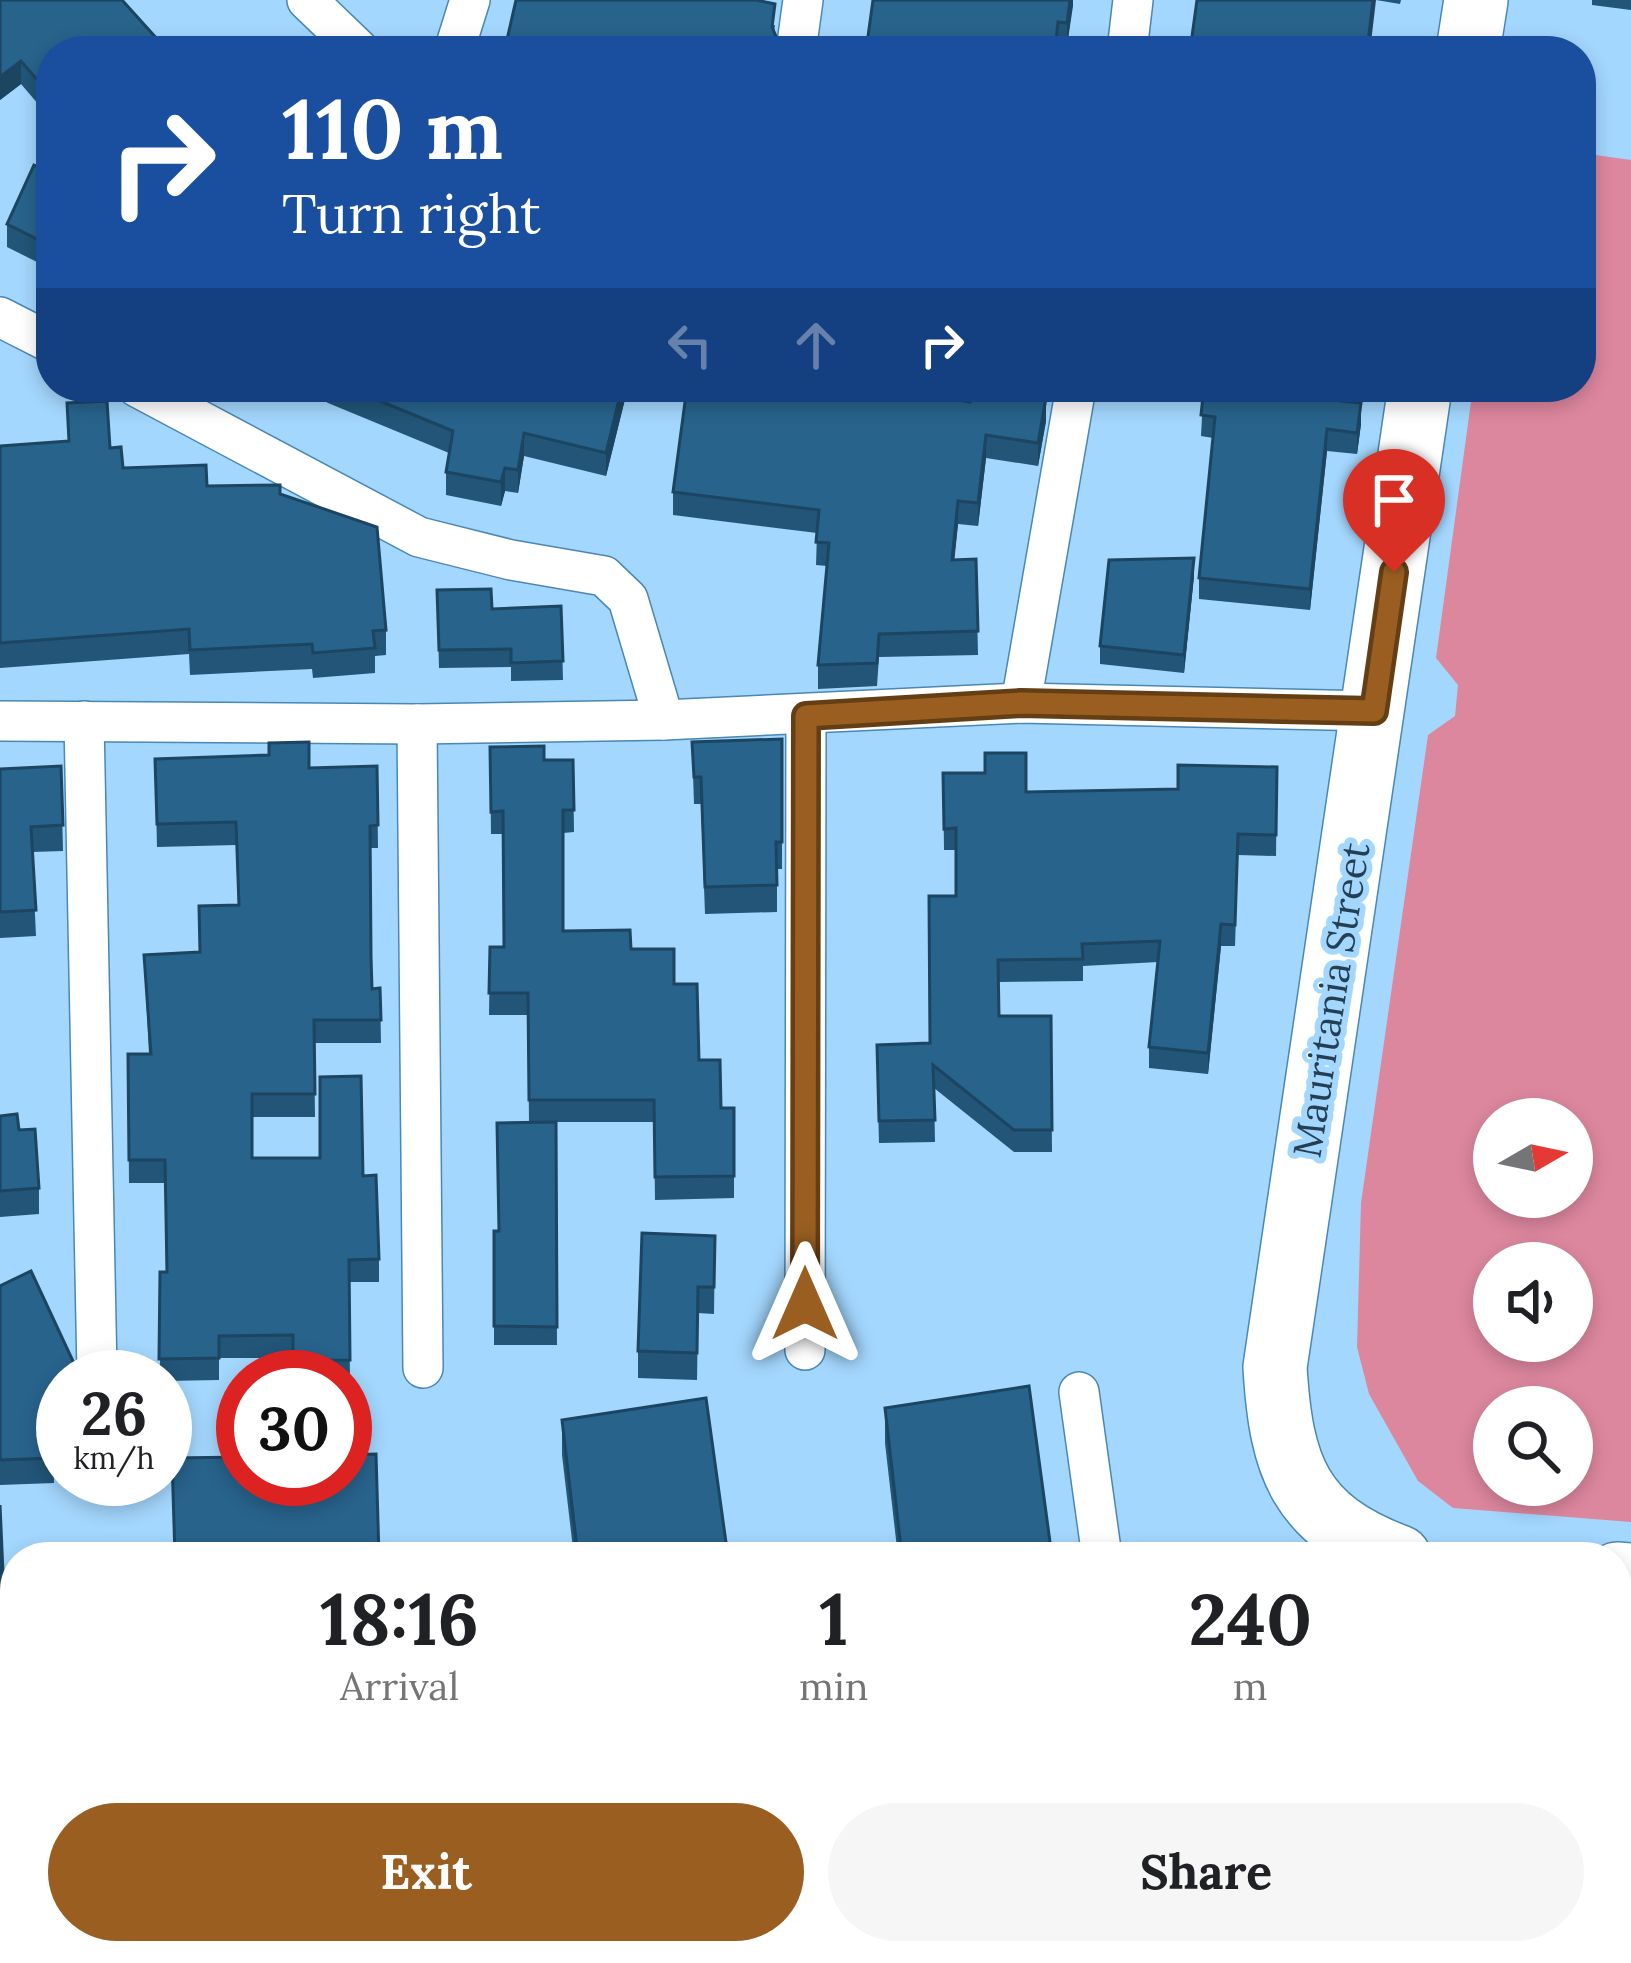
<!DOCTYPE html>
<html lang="en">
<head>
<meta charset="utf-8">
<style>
	body { margin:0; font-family:Lora,serif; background:#f6f6f6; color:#202124; height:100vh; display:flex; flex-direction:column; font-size:45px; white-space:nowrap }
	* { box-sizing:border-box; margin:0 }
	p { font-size:39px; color:#757577 }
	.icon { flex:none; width:66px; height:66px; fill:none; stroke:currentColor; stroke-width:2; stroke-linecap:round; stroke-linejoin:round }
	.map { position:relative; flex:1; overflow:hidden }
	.panel { position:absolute; left:0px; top:1542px; width:1632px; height:423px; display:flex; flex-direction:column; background:#fff; border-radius:48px 48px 0 0; box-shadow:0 6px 18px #0003 }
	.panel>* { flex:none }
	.top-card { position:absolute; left:36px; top:36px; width:1560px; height:366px; border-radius:48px; box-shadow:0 6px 18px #0003; background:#1a4fa0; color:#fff; overflow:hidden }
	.needle { width:78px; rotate:81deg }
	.controls { position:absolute; left:1473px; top:1098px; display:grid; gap:24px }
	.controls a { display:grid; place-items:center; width:120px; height:120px; border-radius:50%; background:#fff; box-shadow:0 6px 18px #0003; font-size:60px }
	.speed { position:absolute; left:36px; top:1350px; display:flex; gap:24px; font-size:60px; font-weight:700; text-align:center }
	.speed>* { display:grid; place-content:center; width:156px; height:156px; border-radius:50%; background:#fff; box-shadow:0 6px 18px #0003; line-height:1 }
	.speed small { font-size:30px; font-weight:400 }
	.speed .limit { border:18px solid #d22; background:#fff; color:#111 }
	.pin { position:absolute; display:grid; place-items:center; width:102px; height:102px; color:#fff; margin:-123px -51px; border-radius:50% 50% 50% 0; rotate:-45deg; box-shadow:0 0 12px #0007 }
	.pin .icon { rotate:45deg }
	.me { position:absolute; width:132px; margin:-66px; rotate:0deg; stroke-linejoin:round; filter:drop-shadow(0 0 9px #0008) }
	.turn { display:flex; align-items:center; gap:42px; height:252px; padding:0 48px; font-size:54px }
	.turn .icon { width:156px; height:156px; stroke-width:2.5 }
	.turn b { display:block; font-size:84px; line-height:102px }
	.lanes { display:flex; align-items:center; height:114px; padding:0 48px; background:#0003; justify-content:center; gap:60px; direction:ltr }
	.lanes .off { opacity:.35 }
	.eta { display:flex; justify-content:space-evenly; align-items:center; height:204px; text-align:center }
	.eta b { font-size:72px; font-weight:700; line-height:84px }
	.action { display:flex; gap:24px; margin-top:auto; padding:24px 48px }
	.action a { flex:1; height:138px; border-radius:72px; background:#9a5f20; color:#fff; font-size:48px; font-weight:700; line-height:138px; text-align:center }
	.action a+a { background:#f6f6f6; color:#202124 }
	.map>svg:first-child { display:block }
	.green { fill:#dd879f; fill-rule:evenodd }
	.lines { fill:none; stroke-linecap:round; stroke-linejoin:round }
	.minor-casing { stroke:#4987b5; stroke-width:42 }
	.primary-casing { stroke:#4987b5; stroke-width:66 }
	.minor { stroke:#fff; stroke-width:39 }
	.primary { stroke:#fff; stroke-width:63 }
	.wall { fill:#225578 }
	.shaded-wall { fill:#1c4562 }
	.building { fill:#28638c; stroke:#1c4562; stroke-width:3 }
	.route-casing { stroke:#643e15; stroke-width:30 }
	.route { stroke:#9a5f20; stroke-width:21 }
	.labels { text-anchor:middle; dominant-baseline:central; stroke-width:12; stroke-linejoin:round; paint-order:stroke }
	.street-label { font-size:39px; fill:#243e52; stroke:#a4d7fe }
</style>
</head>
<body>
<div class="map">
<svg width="1631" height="1963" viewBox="0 0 1631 1963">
	<rect width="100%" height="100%" fill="#a4d7fe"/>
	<g class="green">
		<path d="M1581 153 1631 160V1522L1453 1508 1418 1481 1369 1394 1357 1347 1361 1203 1428 735 1455 716 1458 685 1436 658 1473 387H1581ZM1494 1119H1572V1197H1494ZM1494 1263H1572V1341H1494ZM1494 1407H1572V1485H1494Z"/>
		<polygon points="573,1954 573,1963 335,1963"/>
	</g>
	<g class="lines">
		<g class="minor-casing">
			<g id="minor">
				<polyline points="307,0 360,51"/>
				<polyline points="454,51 470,0"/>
				<polyline points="796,51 803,0"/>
				<polyline points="1127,51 1133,0"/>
				<polyline points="0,317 51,343"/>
				<polyline points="137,387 419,537 511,560 604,576 628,599 664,720"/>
				<polyline points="1021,703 1076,387"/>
				<polyline points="0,721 417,724 664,720 1021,703 1374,711"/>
				<polyline points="84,721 97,1373"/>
				<polyline points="417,724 423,1368"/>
				<polyline points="805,1350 806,716"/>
				<polyline points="1079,1392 1102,1557"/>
				<polyline points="0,1902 15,1901"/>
				<polyline points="819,1950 820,1963"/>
				<polyline points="1158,1950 1160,1963"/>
			</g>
		</g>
		<g class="primary-casing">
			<g id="primary">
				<polyline points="1468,51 1476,0"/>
				<path d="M1399 1557C1299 1520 1281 1467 1275 1367L1420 387"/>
				<polyline points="1617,1574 1631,1575"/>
			</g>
		</g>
		<use href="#minor" class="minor"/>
		<use href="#primary" class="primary"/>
	</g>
	<g class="wall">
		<polygon points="0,0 51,51 51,119 21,84 0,100"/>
		<polygon points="1073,0 1067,46 1058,45 1058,51 866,51"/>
		<polygon points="1376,0 1401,0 1400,4"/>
		<polygon points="1592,0 1631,0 1631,10 1592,5"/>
		<polygon points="775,25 774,32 781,51 506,51 506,44"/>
		<polygon points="51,173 51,269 7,247 7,224"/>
		<polygon points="301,387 628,387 606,476 524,456 518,493 505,491 501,506 446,495 446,472 449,453 328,403"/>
		<polygon points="671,387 918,387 917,394 970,402 973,387 1033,387 1031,396 1046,421 1038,466 986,458 978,526 958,524 954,560 976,559 978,655 879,657 877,686 818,689 818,665 827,566 816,565 817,533 673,515 673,492 686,389"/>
		<polygon points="1131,387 1343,387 1342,401 1361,424 1357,454 1327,451 1310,610 1199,599 1199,578 1213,438 1201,436 1203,398"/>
		<polygon points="67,403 110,448 123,468 207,486 280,494 386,630 386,655 375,656 375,673 313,678 312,669 190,675 189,654 0,668 0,446 68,441"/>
		<polygon points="1194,576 1184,673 1100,664 1100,646"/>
		<polygon points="437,590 492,609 561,606 563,680 511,681 511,667 439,668"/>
		<polygon points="782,739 782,869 777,869 777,912 705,914 701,804 694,804 692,742"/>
		<polygon points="490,747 544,760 573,760 574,832 563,833 563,931 631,949 674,984 699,1060 721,1108 734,1108 734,1198 655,1200 654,1122 556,1122 557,1345 494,1345 494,1231 498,1231 529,1122 528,1015 489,1015 490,947 503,947 503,834 491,834"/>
		<polygon points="155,759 309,768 377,766 378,848 370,848 372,989 380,988 381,1043 314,1043 315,1117 252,1117 252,1158 363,1176 379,1259 379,1282 349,1282 350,1383 345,1383 345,1377 293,1377 293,1358 219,1358 219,1380 165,1381 165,1377 159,1377 166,1272 165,1183 129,1183 128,1054 149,1054 144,955 199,952 238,905 236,845 157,847"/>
		<polygon points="61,766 63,851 32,852 36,936 0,938 0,769"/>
		<polygon points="1277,767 1276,856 1238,855 1235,946 1221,946 1208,1074 1149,1068 1149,1047 1158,962 1083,966 1083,981 998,982 999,1016 1051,1016 1052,1152 1014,1152 934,1088 935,1142 879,1143 877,1066 930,1043 956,896 956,850 944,850 943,773 1026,792 1178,789"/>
		<polygon points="0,1116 19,1130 39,1188 39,1214 0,1217"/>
		<polygon points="715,1236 714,1314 698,1313 697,1380 638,1378 638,1351"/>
		<polygon points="0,1286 63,1377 63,1428 53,1429 54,1483 0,1485"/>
		<polygon points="885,1408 1052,1557 898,1557 885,1443"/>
		<polygon points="562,1420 728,1557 574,1557 562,1455"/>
		<polygon points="0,1505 3,1573 15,1573 15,1808 0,1808"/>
		<rect x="1434" y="1950" width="178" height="13"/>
	</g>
	<g class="shaded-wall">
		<polygon points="1070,0 1073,0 1073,6 1067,46 1067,23"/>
		<polygon points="1373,0 1376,0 1370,51 1367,51"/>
		<polygon points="21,61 21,84 0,100 0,77"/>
		<polygon points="622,387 628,387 606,476 606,453"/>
		<polygon points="1046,398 1046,421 1038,466 1038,443"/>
		<polygon points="1361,403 1361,424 1357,454 1357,433"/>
		<polygon points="1327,429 1327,451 1310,610 1310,589"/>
		<polygon points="524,433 524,456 518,493 518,470"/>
		<polygon points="986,435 986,458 978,526 978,503"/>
		<polygon points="505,468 505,491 501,506 501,482"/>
		<polygon points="958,501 958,524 952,583 952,560"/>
		<polygon points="1194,558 1194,576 1184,673 1184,655"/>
		<polygon points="1221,924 1221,946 1208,1074 1208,1053"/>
		<polygon points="1631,1817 1631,1852 1617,1919 1617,1884"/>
		<polygon points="1079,1950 1086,1950 1083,1963 1079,1963"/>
	</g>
	<g class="building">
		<polygon points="0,0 122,0 168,51 51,51 51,96 21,61 0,77"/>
		<polygon points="516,0 756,0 775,4 772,27 781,48 780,51 696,51 675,47 674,51 544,51 506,44"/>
		<polygon points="873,0 1070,0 1067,23 1058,22 1055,51 866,51"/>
		<polygon points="1197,0 1373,0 1367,51 1190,51"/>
		<polygon points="34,165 51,173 51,246 7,224"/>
		<polygon points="346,387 622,387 606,453 524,433 518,470 505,468 501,482 446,472 453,431"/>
		<polygon points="687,387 915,387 914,393 970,402 973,387 1029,387 1028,395 1046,398 1038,443 986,435 978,503 958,501 952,560 976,559 978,631 879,634 877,663 818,665 829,543 816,542 819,510 673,492"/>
		<polygon points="1204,387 1341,387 1340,401 1361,403 1357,433 1327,429 1310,589 1199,578 1215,417 1201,415"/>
		<polygon points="107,401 110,448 121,447 123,468 206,465 207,486 280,485 280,494 377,527 386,630 373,631 375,648 313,653 312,644 190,650 189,629 0,643 0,446 69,441 67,403"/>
		<polygon points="1194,558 1184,655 1100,646 1109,560"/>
		<polygon points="491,589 492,609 561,606 563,661 511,663 511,649 439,650 437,590"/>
		<polygon points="782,739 782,842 776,842 777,885 705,887 701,777 694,777 692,742"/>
		<polygon points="309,742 309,768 377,766 378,825 370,826 371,957 372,989 380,988 381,1020 314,1020 315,1094 252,1094 252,1158 320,1158 320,1077 361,1076 363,1176 376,1175 379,1259 349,1260 350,1360 293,1361 293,1335 219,1336 219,1358 159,1359 160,1272 167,1272 165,1160 129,1160 128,1054 151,1054 144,955 200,952 199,906 239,905 236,822 157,824 155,759 269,755 269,743"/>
		<polygon points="544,746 544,760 573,760 574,810 563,810 563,931 630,930 631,949 674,949 674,984 697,984 699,1060 720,1060 721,1108 734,1108 734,1176 655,1177 654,1100 529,1100 528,993 489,993 490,947 504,947 503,811 491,812 490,747"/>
		<polygon points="985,753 1026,753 1026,792 1178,789 1178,765 1277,767 1276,835 1238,834 1235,925 1221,924 1208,1053 1149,1047 1160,941 1082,944 1083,959 998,960 999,1016 1051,1016 1052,1130 1014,1130 933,1065 935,1120 879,1121 877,1045 930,1043 929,896 956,896 956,828 944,829 943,773 985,773"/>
		<polygon points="61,766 63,825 31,827 36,910 0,912 0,769"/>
		<polygon points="17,1114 19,1130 35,1129 39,1188 0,1191 0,1116"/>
		<polygon points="556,1122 557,1327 494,1326 494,1231 499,1231 497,1123"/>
		<polygon points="642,1233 715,1236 714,1287 698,1287 697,1353 638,1351"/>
		<polygon points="31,1271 78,1372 91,1371 91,1377 63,1377 63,1404 52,1404 54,1458 0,1460 0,1286"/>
		<polygon points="1029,1386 1052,1557 902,1557 885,1408"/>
		<polygon points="706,1398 728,1557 578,1557 562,1420"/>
		<polygon points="376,1454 379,1557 175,1557 172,1458 243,1457 243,1479 345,1479 345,1455"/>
		<polygon points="0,1505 3,1573 15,1573 15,1783 0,1783"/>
		<polygon points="1617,1721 1631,1724 1631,1817 1617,1884"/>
		<polygon points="908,1950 1079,1950 1080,1963 908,1963"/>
		<polygon points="1265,1950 1335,1950 1336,1963 1266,1963"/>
		<polygon points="1435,1950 1493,1950 1467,1954 1468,1963 1435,1963"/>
		<polygon points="1537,1950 1612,1950 1612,1952 1539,1961"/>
	</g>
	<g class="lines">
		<g class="route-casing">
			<polyline id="route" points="805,1304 806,716 1021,703 1374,711 1394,572"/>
		</g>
		<use href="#route" class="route"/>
	</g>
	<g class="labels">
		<g class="street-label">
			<text transform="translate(1331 1000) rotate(-81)">Mauritania Street</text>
		</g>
	</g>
</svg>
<div class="controls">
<a><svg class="needle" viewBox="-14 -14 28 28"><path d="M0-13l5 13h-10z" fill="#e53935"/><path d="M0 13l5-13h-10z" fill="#757577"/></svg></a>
<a><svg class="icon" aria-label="sound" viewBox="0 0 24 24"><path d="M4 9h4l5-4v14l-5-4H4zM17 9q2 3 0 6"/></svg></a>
<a><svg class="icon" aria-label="search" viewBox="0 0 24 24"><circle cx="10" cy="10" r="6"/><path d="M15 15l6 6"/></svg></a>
</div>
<div class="speed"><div>26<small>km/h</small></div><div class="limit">30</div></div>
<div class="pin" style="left:1394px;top:572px;background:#d93025"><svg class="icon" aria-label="arrive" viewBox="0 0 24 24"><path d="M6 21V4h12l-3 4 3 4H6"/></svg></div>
<svg class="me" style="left:805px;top:1304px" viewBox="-20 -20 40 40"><path d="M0-17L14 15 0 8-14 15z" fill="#9a5f20" stroke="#fff" stroke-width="4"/></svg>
<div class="top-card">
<div class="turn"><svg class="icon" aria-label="right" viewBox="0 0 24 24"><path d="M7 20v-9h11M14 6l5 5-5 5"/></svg><div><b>110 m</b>Turn right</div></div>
<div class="lanes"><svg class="icon off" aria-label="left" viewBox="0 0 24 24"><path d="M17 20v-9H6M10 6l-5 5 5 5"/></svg><svg class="icon off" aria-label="ahead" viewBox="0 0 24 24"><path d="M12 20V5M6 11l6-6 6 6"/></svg><svg class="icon" aria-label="right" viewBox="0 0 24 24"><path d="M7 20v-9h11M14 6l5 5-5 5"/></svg></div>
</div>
<section class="panel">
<div class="eta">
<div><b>18:16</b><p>Arrival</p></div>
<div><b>1</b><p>min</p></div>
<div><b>240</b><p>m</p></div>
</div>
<div class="action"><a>Exit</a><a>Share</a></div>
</section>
</div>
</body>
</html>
